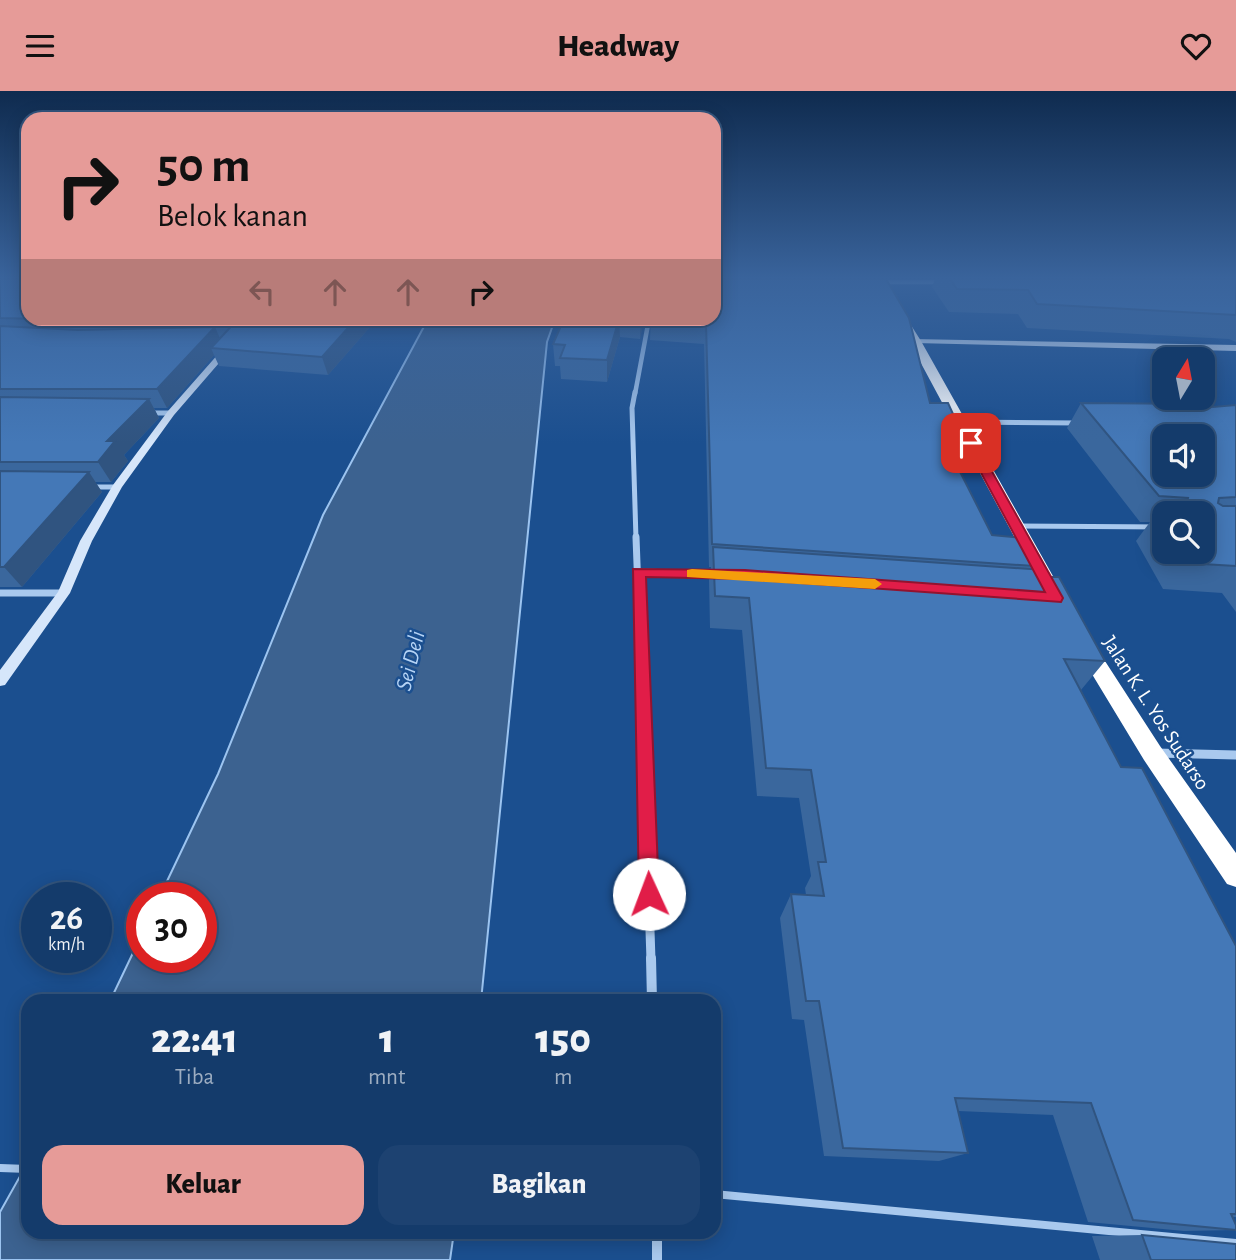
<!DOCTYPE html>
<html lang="id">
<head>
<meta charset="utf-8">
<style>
	body { margin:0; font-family:"Alegreya Sans",sans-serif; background:#1d4271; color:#f1f3f6; height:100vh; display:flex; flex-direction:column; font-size:26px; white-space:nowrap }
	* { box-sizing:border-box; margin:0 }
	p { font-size:23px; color:#9dadc1 }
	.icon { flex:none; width:38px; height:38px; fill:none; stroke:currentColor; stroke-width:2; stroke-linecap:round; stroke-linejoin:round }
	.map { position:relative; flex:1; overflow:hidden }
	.panel { position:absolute; left:21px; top:903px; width:700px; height:245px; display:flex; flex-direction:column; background:#143b6b; border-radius:21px; box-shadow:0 4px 18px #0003,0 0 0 2px #33557e }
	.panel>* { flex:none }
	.hud { position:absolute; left:21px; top:21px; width:700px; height:214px; border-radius:21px; box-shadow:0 4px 18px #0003,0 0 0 2px #33557e; background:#e69b98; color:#111; overflow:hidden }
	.needle { width:46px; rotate:10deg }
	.buttons { position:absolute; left:1152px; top:256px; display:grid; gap:14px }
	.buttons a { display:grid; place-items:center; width:63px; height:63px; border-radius:14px; background:#143b6b; box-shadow:0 4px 18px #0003,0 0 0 2px #33557e; font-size:35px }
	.speed { position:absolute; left:21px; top:791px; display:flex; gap:14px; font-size:35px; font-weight:700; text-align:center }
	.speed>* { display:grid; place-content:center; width:91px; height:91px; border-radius:50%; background:#143b6b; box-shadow:0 4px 18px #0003,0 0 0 2px #33557e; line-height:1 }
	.speed small { font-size:18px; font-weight:400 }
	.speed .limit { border:10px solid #d22; background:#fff; color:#111 }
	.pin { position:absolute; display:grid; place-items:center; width:60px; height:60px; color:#fff; margin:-30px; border-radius:14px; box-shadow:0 4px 10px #0006 }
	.me { position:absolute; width:77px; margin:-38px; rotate:358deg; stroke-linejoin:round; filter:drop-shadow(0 0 5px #0008) }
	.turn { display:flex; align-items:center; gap:24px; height:147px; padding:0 21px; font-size:32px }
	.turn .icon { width:91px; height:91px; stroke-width:2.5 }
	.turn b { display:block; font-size:49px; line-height:60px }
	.lanes { display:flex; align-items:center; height:66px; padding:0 21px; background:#0003; justify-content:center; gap:35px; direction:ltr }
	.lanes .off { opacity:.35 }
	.eta { display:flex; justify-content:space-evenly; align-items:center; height:119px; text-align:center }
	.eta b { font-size:42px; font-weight:800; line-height:49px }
	.primary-button { display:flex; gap:14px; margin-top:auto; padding:14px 21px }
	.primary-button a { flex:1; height:80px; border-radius:21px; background:#e69b98; color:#111; font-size:28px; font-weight:800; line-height:80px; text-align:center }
	.primary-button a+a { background:#1d4271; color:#f1f3f6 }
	header { display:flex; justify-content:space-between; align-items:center; height:91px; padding:0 21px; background:#e69b98; color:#111; font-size:32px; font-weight:800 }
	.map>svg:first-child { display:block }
	.water { fill:#3c6290; stroke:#9cc4f0; stroke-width:2 }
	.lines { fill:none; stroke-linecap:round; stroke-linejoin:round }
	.lane { stroke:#a9c9ee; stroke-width:8 }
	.street-far4 { stroke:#a9c9ee; stroke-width:4.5 }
	.street-far3 { stroke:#a9c9ee; stroke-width:5 }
	.street-far2 { stroke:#a9c9ee; stroke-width:7 }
	.street-far1 { stroke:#a9c9ee; stroke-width:9 }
	.street { stroke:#a9c9ee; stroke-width:10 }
	.secondary { fill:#d6e6fa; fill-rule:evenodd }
	.highway { fill:#fff; fill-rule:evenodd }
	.wall { fill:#3a679d; fill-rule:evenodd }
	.shaded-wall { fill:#305480 }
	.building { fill:#4478b7; stroke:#305480; stroke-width:2; fill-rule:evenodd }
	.route { fill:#e11d48; stroke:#92132f; stroke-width:2 }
	.slow { fill:#f59e0b }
	.labels { text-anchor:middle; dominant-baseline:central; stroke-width:5; stroke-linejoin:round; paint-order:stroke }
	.street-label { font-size:21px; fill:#fff; stroke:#1b4f8f }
	.water-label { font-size:23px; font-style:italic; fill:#b5d3f5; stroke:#1b4f8f }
</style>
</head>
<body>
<header><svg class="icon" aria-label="menu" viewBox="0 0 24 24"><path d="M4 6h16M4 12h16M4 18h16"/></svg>Headway<svg class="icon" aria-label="heart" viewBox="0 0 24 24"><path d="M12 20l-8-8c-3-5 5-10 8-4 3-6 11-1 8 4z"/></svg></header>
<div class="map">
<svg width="1236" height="1169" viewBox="0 0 1236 1169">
	<rect width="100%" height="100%" fill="#1b4f8f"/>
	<g class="water">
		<polygon points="428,228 555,228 547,251 481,910 110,910 142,843 142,866 201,866 201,807 159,807 218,683 323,424"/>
		<polygon points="28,1071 28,1141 454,1141 450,1169 0,1169 0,1121"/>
	</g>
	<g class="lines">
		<g class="lane">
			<polyline points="0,1077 28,1078"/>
			<polyline points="714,1103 1236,1152"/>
		</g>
		<g class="street-far4">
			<polyline points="880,191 941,191"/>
			<polyline points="635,303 649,228"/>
		</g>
		<g class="street-far3">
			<polyline points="635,301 632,317 636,448"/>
			<polyline points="147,322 171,322"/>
			<polyline points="960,331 1078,332"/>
			<polyline points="90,396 117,396"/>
			<polyline points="1017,435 1164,436"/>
		</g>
		<g class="street-far2">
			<polyline points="636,446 643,633"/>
			<polyline points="638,481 718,483"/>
			<polyline points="0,502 64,502"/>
		</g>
		<g class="street-far1">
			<polyline points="643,632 651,869"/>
			<polyline points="1156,662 1236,664"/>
		</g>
		<g class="street">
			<polyline points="651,867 652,910"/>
			<polyline points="657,1141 657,1169"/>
		</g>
		<g class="secondary">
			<polygon points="249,228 257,228 174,324 122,396 92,450 70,502 5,594 0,595 0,579 58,501 80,450 113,394 168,320"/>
			<polygon points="912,248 1236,254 1236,260 915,252 912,252"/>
		</g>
		<g class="highway">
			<polygon points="872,188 882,188 921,250 1063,503 1061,508 1047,508 1045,503 909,250"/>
			<polygon points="1085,548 1092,550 1160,655 1236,762 1236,796 1227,793 1144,669 1078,560 1075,555 1078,550"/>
		</g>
	</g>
	<g class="wall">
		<polygon points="0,188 28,228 377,228 328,284 219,275 214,264 167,317 154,317 159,327 124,364 128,370 111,391 95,391 102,401 22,496 0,496"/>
		<polygon points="935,188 1236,188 1236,251 1229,248 1027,237 1018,223 949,221 932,196"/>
		<polygon points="564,228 644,228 640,248 620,246 607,291 561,288 560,275 555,275 553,253"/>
		<polygon points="651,228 714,228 930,312 968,356 959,378 992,444 1034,475 1032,478 1048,486 1105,570 1081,599 1121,676 1236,855 1236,1126 1233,1126 1236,1139 1184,1140 1088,1131 1053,1024 958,1020 968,1062 939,1070 824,1065 804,929 792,928 780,827 791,803 806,804 805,797 811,785 799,707 757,705 742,539 710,537 709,488 711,476 709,476 704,253 650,249"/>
		<path d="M1081 312 1213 316 1236 314V521L1222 502 1163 498 1136 450 1150 431H1140L1067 337ZM1164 422H1202V460H1164Z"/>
		<polygon points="1142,1144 1236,1169 1100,1169 1092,1145"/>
	</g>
	<g class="shaded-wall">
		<polygon points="224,228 246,228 231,244"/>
		<polygon points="356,228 377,228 328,284 322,266"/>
		<polygon points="619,228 620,246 607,291 607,269"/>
		<polygon points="641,228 644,228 640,248"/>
		<polygon points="215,236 223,254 211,257 214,264 167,317 157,298"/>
		<polygon points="149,308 159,327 124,364 128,370 111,391 98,371 107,350"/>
		<polygon points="89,381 102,401 22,496 4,476"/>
	</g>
	<g class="building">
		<polygon points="0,188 28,188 28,228 165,228 79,229 0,227"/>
		<polygon points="714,188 886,188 909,227 930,312 948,312 968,356 947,355 992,444 1023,447 1034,475 712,453 706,232 651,228 714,228"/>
		<polygon points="950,188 1236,188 1236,224 1037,213 1028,199 957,198"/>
		<polygon points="238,228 356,228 322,266 211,257"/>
		<polygon points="564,228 619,228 607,269 560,267 565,254 553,253"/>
		<polygon points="0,235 78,239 215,236 157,298 0,298"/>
		<polygon points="0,306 149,308 107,350 115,350 98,371 0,371"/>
		<path d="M1081 312 1211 313 1213 316 1236 314V406L1219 407 1218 412 1223 415H1236V475L1185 472 1177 460H1202V422H1173L1168 415H1186L1188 407 1159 405ZM1164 345H1202V383H1164Z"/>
		<polygon points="0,380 89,381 4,476 0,476"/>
		<polygon points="1155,424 1164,425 1164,438"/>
		<polygon points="713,456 1045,479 1048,486 1059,486 1105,570 1064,568 1121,676 1142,677 1236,855 1236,1123 1231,1123 1236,1134 1236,1139 1133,1129 1091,1012 955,1007 968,1062 843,1057 819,910 806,910 791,803 824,805 818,771 826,771 811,679 766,677 749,507 715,505"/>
		<polygon points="1142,1144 1236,1153 1236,1169 1151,1169"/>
	</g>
	<linearGradient id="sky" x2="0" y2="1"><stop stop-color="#0f2b4f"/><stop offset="0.53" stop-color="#39639b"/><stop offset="1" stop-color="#39639b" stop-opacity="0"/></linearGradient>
	<rect width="1236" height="352" fill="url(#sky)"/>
	<polygon class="route" points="971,349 976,352 1063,507 1061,511 745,488 646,486 659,803 656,810 649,813 642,810 639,803 633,478 745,479 1045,501 965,352"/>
	<polygon class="slow" points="692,478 875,488 882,493 875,498 687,486 687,479"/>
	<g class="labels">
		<g class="street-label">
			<text transform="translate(1156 622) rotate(57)">Jalan K. L. Yos Sudarso</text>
		</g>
		<g class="water-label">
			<text transform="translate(411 570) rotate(-76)">Sei Deli</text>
		</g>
	</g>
</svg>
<div class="buttons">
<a><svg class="needle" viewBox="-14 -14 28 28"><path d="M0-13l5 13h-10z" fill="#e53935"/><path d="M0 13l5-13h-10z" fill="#9dadc1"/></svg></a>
<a><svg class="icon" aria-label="sound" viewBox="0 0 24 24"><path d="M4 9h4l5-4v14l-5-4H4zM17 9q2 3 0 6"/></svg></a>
<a><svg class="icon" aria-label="search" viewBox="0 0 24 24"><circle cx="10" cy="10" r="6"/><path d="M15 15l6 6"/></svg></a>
</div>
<div class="speed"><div>26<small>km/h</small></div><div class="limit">30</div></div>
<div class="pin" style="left:971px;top:352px;background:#d93025"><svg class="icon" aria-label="arrive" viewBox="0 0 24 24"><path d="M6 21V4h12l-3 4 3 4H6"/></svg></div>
<svg class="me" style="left:649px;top:803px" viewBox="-20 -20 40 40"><circle r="19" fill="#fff"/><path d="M0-13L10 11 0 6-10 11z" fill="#e11d48"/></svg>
<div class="hud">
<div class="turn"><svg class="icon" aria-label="right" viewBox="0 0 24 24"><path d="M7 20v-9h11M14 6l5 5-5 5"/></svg><div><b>50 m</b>Belok kanan</div></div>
<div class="lanes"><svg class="icon off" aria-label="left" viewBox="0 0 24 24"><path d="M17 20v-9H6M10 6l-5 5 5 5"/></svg><svg class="icon off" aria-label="ahead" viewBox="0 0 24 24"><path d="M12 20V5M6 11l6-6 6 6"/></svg><svg class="icon off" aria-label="ahead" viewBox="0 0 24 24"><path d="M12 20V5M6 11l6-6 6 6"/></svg><svg class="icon" aria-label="right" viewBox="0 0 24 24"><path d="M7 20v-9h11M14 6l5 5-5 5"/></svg></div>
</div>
<section class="panel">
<div class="eta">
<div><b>22:41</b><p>Tiba</p></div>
<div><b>1</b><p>mnt</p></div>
<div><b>150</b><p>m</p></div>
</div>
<div class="primary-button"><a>Keluar</a><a>Bagikan</a></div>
</section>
</div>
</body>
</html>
